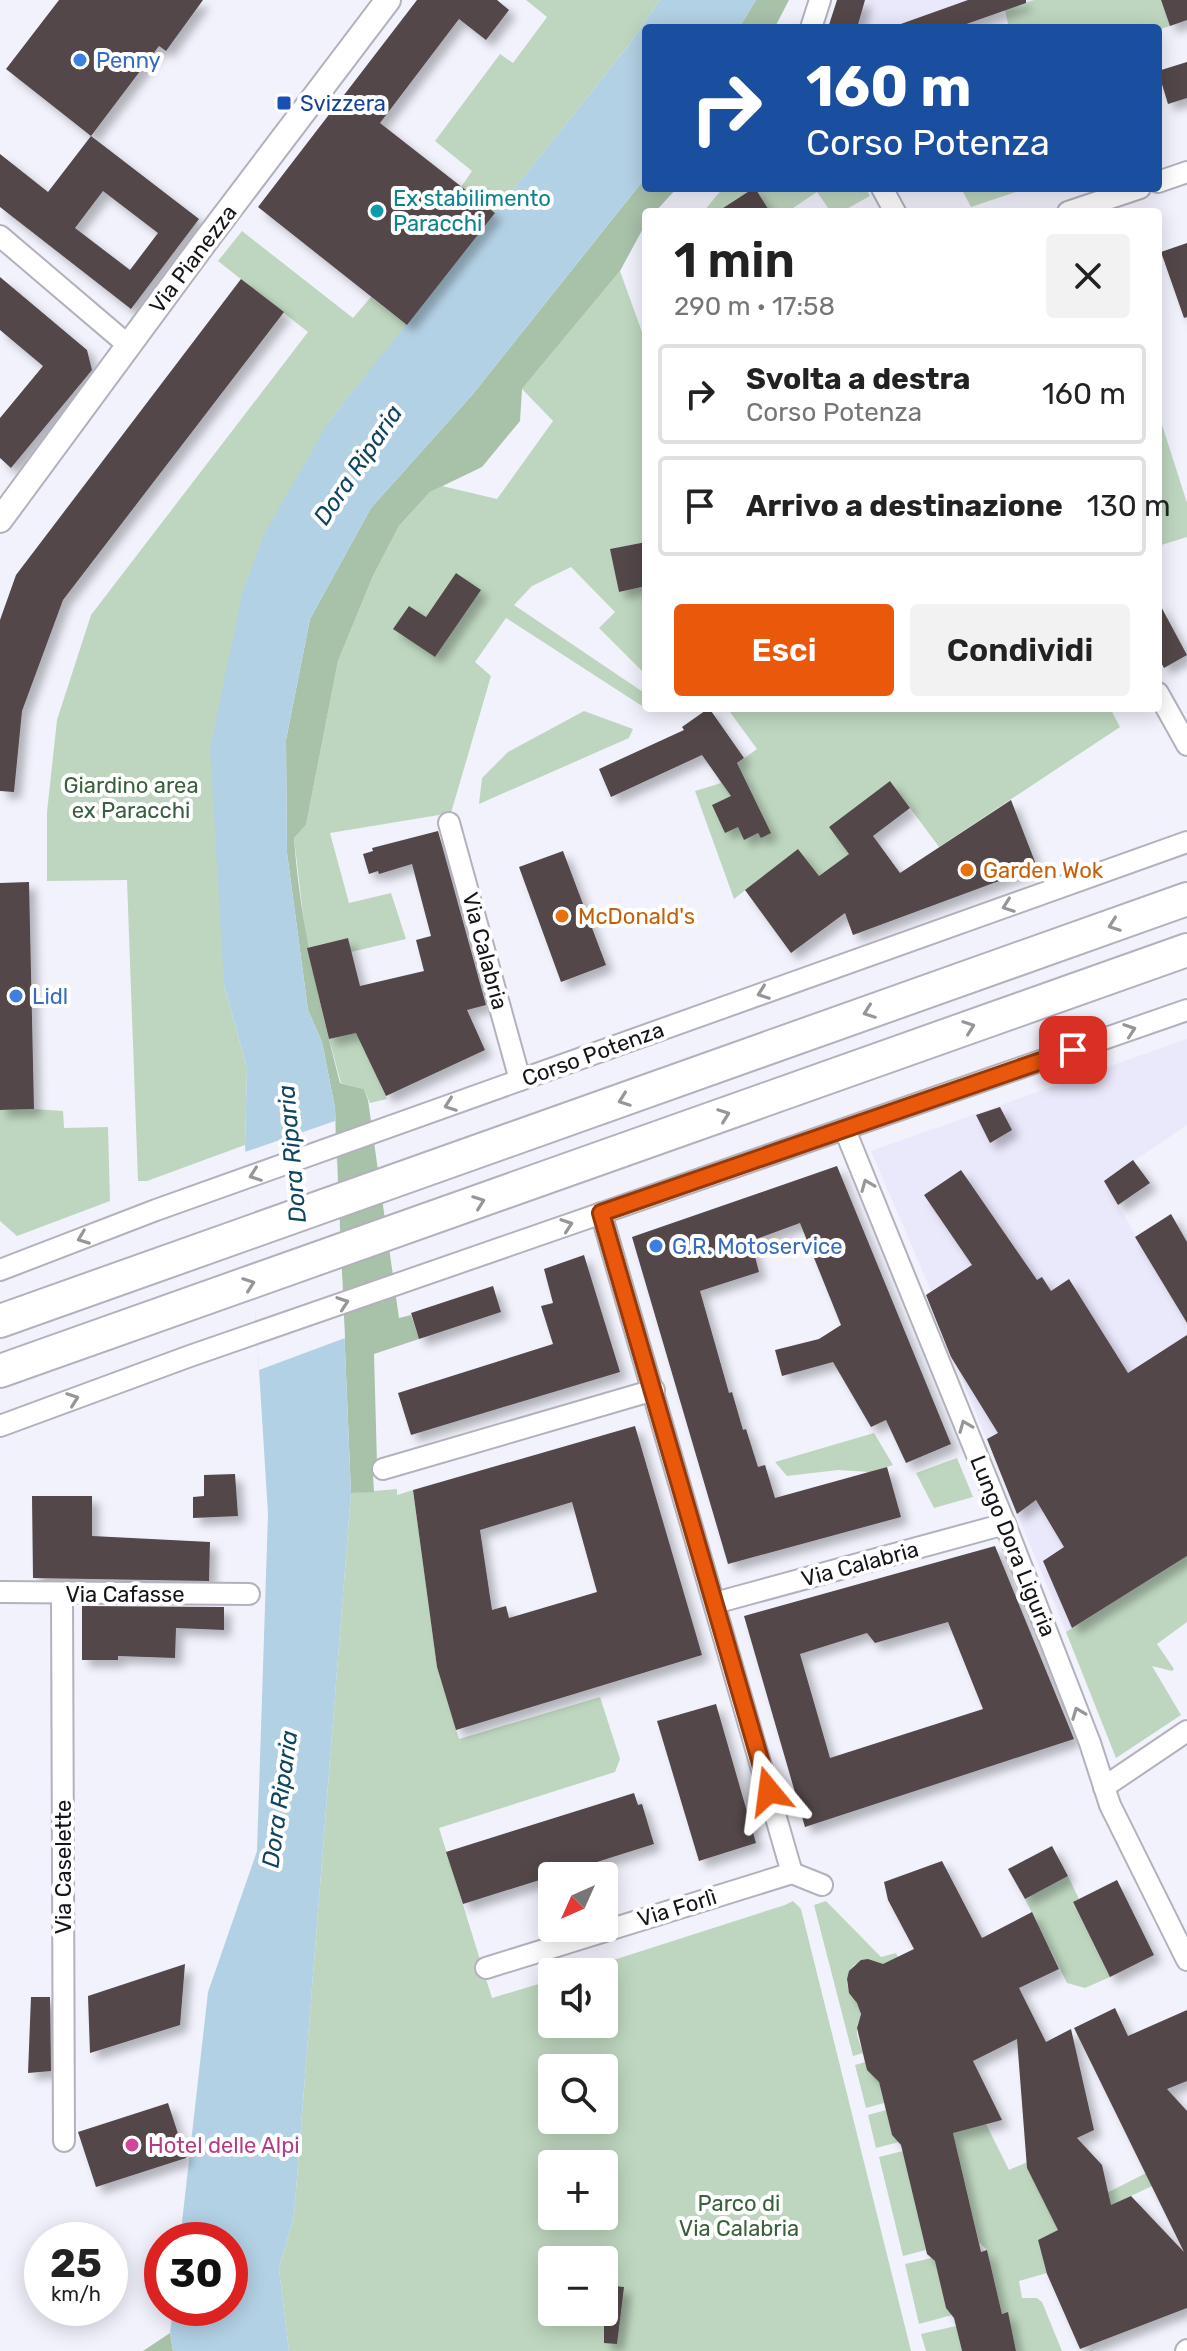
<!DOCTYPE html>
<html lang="it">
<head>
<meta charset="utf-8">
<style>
	body { margin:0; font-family:Rubik,sans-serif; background:#f2f2f2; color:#222; height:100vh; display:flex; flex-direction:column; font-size:30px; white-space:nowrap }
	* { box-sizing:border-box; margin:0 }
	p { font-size:26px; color:#767676 }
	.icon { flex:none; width:44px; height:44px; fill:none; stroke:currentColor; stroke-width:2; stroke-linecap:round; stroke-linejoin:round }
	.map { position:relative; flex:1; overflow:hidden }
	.panel { position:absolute; left:642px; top:208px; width:520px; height:504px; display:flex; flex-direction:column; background:#fff; border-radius:8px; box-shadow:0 4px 20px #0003 }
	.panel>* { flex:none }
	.guide { position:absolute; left:642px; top:24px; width:520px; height:168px; border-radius:8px; box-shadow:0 4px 20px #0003; background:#1a4fa0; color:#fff; overflow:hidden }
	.needle { width:52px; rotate:225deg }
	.buttons { position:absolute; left:538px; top:1862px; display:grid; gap:16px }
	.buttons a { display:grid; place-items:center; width:80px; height:80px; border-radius:8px; background:#fff; box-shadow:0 4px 20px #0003; font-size:40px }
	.speed { position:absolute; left:24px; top:2222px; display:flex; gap:16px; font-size:40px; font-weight:700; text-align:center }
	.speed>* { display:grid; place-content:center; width:104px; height:104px; border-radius:50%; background:#fff; box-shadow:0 4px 20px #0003; line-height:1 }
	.speed small { font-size:20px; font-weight:400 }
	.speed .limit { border:12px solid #d22; background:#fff; color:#111 }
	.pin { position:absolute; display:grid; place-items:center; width:68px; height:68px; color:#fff; margin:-34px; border-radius:16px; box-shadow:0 4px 12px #0006 }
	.me { position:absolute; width:88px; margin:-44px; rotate:344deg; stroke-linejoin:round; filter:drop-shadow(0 0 6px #0008) }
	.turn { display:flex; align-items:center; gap:28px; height:168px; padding:0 32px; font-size:36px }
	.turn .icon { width:104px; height:104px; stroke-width:2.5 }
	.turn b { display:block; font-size:56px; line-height:68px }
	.round { display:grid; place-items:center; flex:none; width:84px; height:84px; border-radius:8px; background:#f2f2f2 }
	.headline { display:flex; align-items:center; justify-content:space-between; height:136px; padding:0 32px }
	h1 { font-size:48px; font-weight:600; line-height:60px }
	.primary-button { display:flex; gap:16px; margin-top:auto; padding:16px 32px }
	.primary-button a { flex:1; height:92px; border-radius:8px; background:#ea580c; color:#fff; font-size:32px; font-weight:600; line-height:92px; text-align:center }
	.primary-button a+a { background:#f2f2f2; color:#222 }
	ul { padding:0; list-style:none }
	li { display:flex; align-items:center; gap:24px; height:100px; margin:0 16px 12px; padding:0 16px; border:4px solid #e0e0e0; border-radius:8px }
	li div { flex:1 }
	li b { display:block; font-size:30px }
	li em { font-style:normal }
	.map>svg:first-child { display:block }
	.built { fill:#eae8fb }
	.green { fill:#bed6bf; fill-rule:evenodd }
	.forest { fill:#a8c1a9 }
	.water { fill:#b3d1e5 }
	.pier { fill:#f2f2fd }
	.building { fill:#52474a; fill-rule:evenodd; filter:url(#shadow) }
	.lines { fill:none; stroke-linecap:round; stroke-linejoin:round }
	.minor-casing { stroke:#b2b1bc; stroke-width:24 }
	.tertiary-casing { stroke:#b2b1bc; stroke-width:28 }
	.primary-casing { stroke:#b2b1bc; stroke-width:36 }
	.minor { stroke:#fff; stroke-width:20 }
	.tertiary { stroke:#fff; stroke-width:24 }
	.primary { stroke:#fff; stroke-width:32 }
	.oneway { stroke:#969597 }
	.route-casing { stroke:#983908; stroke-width:20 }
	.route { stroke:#ea580c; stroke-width:14 }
	.shop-dot { fill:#3f7fe0; stroke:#fff; stroke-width:3 }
	.transit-dot { fill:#1a4fb4; stroke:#fff; stroke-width:3 }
	.culture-dot { fill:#0f9aa8; stroke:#fff; stroke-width:3 }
	.food-dot { fill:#e8710a; stroke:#fff; stroke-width:3 }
	.hotel-dot { fill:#d1479c; stroke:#fff; stroke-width:3 }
	.labels { text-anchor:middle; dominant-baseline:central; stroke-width:8; stroke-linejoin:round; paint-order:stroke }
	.shop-label { font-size:22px; fill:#366cbe; stroke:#fff; text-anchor:start }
	.transit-label { font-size:22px; fill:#164399; stroke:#fff; text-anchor:start }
	.culture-label { font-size:22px; fill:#0d838f; stroke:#fff; text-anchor:start }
	.street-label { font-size:22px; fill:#151418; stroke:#fff }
	.park-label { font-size:22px; fill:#39603c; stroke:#fff }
	.food-label { font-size:22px; fill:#c56008; stroke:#fff; text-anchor:start }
	.hotel-label { font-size:22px; fill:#b23c85; stroke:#fff; text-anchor:start }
	.water-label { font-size:24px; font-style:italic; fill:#0f4561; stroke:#fff }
</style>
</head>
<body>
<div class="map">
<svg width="1187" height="2351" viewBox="0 0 1187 2351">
	<defs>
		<filter id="shadow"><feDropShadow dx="7" dy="7" stdDeviation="4" flood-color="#0004"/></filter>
	</defs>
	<rect width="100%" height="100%" fill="#f2f2fd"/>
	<g class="built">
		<polygon points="837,0 1034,0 955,28 830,28"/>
		<polygon points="1187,1039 1187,1125 1104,1181 1187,1323 1187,1556 1066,1632 927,1294 931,1291 871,1151"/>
	</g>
	<g class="green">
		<polygon points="526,0 660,0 628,46 495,213 461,187 472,171 435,141 500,54 513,63 547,17"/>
		<polygon points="1034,0 1161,0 1170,26 1158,30 1009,28 1005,10"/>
		<polygon points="723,188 866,188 870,196 841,212 831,212 817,192 787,212 770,212 754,188 723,212 703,212"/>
		<polygon points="961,188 1028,188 971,207"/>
		<polygon points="242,231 353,318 371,297 407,325 329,421 224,985 247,1068 245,1145 147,1181 138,1181 127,880 47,881 47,812 57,720 91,615 308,332 218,261"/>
		<path d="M620 271 646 343V542L611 549 619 592 646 586V675L599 628 615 612 571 567 532 586 514 605 643 692 642 706 506 618 475 662 491 676 451 813 330 833 349 903 391 893 406 939 351 952 348 938 307 948 294 838 306 825 338 661 373 576 399 526 430 492 442 486 497 499 553 421 522 389ZM456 573 480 590 435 657 394 629 409 606 426 617Z"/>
		<polygon points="1158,412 1187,503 1187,537 1158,546"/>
		<polygon points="727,708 1110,708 1120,727 939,847 890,781 829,827 849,854 819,876 798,849 734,899 695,791 721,783 718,777 757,749"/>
		<polygon points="584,711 633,729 629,738 479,804 482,778 508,752"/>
		<polygon points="373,1029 371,1063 387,1099 370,1103 364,1089 341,1083 329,1039"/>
		<polygon points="34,1109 63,1111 64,1128 108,1127 110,1201 17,1236 0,1221 0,1110"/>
		<polygon points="874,1433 893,1465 870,1472 838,1470 787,1476 775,1462"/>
		<polygon points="957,1458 973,1497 934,1508 916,1473"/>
		<path d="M397 1489V1495L413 1490 437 1667 459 1739 600 1697 620 1759 615 1772 439 1828 492 1998 552 1980V2024H604V1972H576L785 1905 793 1901 801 1909 911 2351H289L279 2269 294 2216 351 1493ZM552 2068H604V2120H552ZM552 2164H604V2216H552ZM552 2260H604V2312H552Z"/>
		<polygon points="1187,1556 1187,1622 1157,1644 1174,1669 1172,1671 1152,1666 1181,1715 1116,1758 1066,1632"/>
		<polygon points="1068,1876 1079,1899 1073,1903 1110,1977 1085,1988 1067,1983 1025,1899"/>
		<path d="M826 1901 881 1957 896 1953 953 2070 958 2068 1009 2170 1039 2157 1103 2195 1146 2173 1152 2186 1038 2240 1047 2273 1019 2281 1022 2298H1037L1042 2302 1062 2351H1016L1008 2313H1002L987 2250 979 2242 953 2133 883 1967 868 1959 854 1965C837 1988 855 1992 860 2010 862 2018 857 2021 857 2029 856 2036 861 2046 863 2053L853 2056 814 1905Z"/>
		<polygon points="865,2062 867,2070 879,2082 884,2103 866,2108 855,2065"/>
		<polygon points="886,2110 892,2135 899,2142 876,2148 868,2115"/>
		<polygon points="903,2151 926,2250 903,2256 879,2157"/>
		<polygon points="932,2258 936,2262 946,2308 952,2315 919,2324 905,2264"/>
		<polygon points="956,2326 962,2351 926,2351 921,2334"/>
	</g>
	<g class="forest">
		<polygon points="756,0 789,0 776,25 779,28 739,28"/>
		<path d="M646 177V188H677L655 212H646V223L620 271 522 389 520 421 482 467 430 492 399 526 373 576 338 661 306 825 294 838C300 922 319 1002 340 1083L364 1089 368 1100 399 1318 411 1315 419 1339 374 1354 377 1464 373 1475 374 1492 351 1493 335 1108 322 1042 308 1010 287 853 286 740 310 619 371 508 473 394Z"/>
		<polygon points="170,2333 173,2351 143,2351"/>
	</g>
	<polygon class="water" points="660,0 756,0 739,28 646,28 646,177 473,394 371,508 310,619 286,740 287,853 308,1010 322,1042 335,1108 351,1493 294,2216 279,2269 289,2351 173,2351 170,2333 173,2308 230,2308 230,2240 180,2240 208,1992 257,1851 268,1514 245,1145 247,1068 224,985 210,748 242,594 264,534 329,421 628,46"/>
	<polygon class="pier" points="335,1121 345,1338 259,1370 245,1152"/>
	<g class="building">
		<path d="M59 0H203L166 51 159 46 91 136 199 219 131 309 0 207V154L48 192 91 136 6 69ZM103 191 158 233 130 270 75 228Z"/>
		<polygon points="417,0 497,0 509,10 486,40 459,19 380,123 495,213 407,325 258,207"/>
		<polygon points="837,0 865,0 857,28 828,28"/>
		<polygon points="968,0 1026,0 1026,3 955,28 898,28 898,25"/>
		<polygon points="1161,0 1187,0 1187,20 1170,26"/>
		<polygon points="1187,62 1187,98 1168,104 1158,71"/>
		<polygon points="755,188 770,212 717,212 754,188"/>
		<polygon points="1187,243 1187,317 1184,318 1161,252"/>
		<polygon points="0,277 87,350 92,370 11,468 0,458 0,418 43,366 0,330"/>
		<polygon points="241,279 284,312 63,600 22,711 14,792 0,791 0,620 16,575"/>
		<polygon points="646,542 646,586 619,592 610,549"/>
		<polygon points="456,573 481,590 435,657 393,629 409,606 426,617"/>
		<polygon points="1158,601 1187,655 1164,668 1158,657"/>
		<polygon points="709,708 744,758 737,763 771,833 761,838 758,833 744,840 738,827 725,833 712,805 731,796 702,755 611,797 599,769 684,730 682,727"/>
		<polygon points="890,781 910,808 873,836 900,873 1011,800 1037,867 853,935 845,913 791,953 745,890 798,849 819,876 849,854 829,827"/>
		<polygon points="438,831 486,1005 467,1010 485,1050 386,1096 356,1033 329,1039 307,948 348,938 360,986 424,971 416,940 431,936 412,864 379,874 378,871 369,874 363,854 373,851 372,848"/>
		<polygon points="563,851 606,965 561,982 519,867"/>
		<polygon points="29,882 34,1109 0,1110 0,883"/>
		<polygon points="1000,1107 1012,1130 990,1143 976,1115"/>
		<polygon points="1133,1160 1150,1183 1118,1205 1104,1181"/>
		<polygon points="837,1166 951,1444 906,1463 886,1420 871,1427 833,1362 782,1376 775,1350 819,1339 841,1325 800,1223 751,1241 759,1272 700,1291 729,1393 732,1392 743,1430 746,1429 758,1467 765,1465 775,1498 887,1467 901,1517 728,1564 632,1237"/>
		<polygon points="961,1170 1037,1280 1042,1277 1051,1291 1069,1279 1128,1373 1187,1335 1187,1556 1072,1628 1043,1561 1064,1547 1036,1500 1017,1514 987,1439 998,1433 951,1357 926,1295 972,1265 924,1195"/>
		<polygon points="1171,1214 1187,1242 1187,1323 1135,1237"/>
		<polygon points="584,1255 620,1372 411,1435 398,1393 553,1344 541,1306 553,1303 544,1269"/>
		<polygon points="493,1286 501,1312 419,1339 411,1313"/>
		<path d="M635 1426 702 1655 456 1730 437 1667 413 1490ZM572 1502 597 1592 509 1618 506 1606 492 1610 480 1530Z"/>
		<polygon points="235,1474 238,1516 193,1518 193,1497 204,1496 204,1475"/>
		<polygon points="32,1496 92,1496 92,1536 210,1542 209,1581 33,1578"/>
		<path d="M995 1546 1074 1739 805 1827 744 1616ZM948 1622 983 1709 830 1758 800 1654 867 1633 875 1643Z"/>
		<polygon points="82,1606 224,1607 224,1630 176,1628 175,1658 118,1656 118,1660 82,1660"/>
		<polygon points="716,1704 756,1843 699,1861 657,1721"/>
		<polygon points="634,1793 638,1805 642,1804 654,1844 463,1904 446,1852"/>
		<polygon points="1052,1846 1068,1876 1025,1899 1008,1869"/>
		<polygon points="942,1861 982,1938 1032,1912 1059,1969 1019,1988 1046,2042 1071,2029 1094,2130 1077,2138 1102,2165 1111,2205 1131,2196 1184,2252 1074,2028 1115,2008 1128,2036 1187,2010 1187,2081 1167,2089 1187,2111 1187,2308 1080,2349 1047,2274 1038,2240 1058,2230 1027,2168 1017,2039 973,2061 1002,2120 953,2133 981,2252 987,2250 1002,2314 1008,2312 1016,2351 962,2351 954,2318 946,2308 935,2261 927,2254 901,2145 892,2135 879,2082 867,2070 865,2062 857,2028 861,2014 857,2003 849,1993 847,1979 849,1971 861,1960 868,1959 883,1964 914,1949 888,1900 884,1882"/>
		<polygon points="1117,1880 1154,1955 1110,1977 1073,1902"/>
		<polygon points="185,1964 180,2025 90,2053 88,1996"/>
		<polygon points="31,1997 50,1997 51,2071 28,2073"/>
		<polygon points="168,2103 186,2158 96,2187 78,2132"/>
		<polygon points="604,2285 624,2287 617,2344 604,2343"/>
	</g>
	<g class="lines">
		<g class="minor-casing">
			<g id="minor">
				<polyline points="811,28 820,0"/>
				<polyline points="1158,182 1187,172"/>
				<polyline points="882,188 895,212"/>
				<polyline points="1068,212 1140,188"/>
				<polyline points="0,236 128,345"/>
				<polyline points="1158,693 1187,745"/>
				<polyline points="449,823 520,1080"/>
				<polyline points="845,1130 1005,1524 1090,1743 1110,1805 1187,1960"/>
				<polyline points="601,1213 792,1873"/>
				<polyline points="0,1270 156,1210 1187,842"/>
				<polyline points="0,1426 190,1356 1187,1010"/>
				<polyline points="383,1469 654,1390"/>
				<polyline points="0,1592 249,1594"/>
				<polyline points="62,1594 64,2141"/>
				<polyline points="715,1603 1005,1524"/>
				<polyline points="1104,1787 1187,1731"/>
				<polyline points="486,1968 792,1873 822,1885"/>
				<polyline points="1186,2351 1187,2350"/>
			</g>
		</g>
		<g class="tertiary-casing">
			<polyline id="tertiary" points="0,520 204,243 388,0"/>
		</g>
		<g class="primary-casing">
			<g id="primary">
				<polyline points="0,1321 1187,899"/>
				<polyline points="0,1371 1187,950"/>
			</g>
		</g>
		<use href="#minor" class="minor"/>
		<use href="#tertiary" class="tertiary"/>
		<use href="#primary" class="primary"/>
	</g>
	<defs><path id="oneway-chevron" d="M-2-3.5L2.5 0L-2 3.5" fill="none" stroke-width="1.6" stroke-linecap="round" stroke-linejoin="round" transform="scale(2)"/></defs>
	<g class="oneway">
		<use href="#oneway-chevron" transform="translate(1008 906) rotate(160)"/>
		<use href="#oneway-chevron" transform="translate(1114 925) rotate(160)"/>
		<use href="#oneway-chevron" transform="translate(763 993) rotate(160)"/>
		<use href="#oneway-chevron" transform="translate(869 1012) rotate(160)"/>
		<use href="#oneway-chevron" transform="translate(969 1027) rotate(-20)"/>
		<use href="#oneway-chevron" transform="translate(1130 1030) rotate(-19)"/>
		<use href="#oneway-chevron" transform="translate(624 1100) rotate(160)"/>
		<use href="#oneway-chevron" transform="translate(450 1105) rotate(160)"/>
		<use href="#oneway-chevron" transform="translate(724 1115) rotate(-20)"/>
		<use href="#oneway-chevron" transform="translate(255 1175) rotate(160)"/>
		<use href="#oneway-chevron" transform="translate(867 1185) rotate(-112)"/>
		<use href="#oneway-chevron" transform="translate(479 1202) rotate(-20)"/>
		<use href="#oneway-chevron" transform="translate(567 1225) rotate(-19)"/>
		<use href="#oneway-chevron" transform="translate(83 1238) rotate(159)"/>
		<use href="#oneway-chevron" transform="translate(249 1284) rotate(-20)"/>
		<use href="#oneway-chevron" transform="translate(343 1303) rotate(-19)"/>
		<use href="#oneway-chevron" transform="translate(73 1399) rotate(-20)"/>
		<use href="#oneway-chevron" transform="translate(965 1426) rotate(-112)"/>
		<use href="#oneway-chevron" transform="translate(1078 1713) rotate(-111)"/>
	</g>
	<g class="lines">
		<g class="route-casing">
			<polyline id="route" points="769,1791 601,1213 1073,1050"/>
		</g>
		<use href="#route" class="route"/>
	</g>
	<g class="shop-dot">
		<circle cx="80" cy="60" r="8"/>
		<circle cx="16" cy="996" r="8"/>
		<circle cx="656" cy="1246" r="8"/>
	</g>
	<rect class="transit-dot" x="276" y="95" width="16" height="16" rx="4"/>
	<circle class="culture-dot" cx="377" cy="211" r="8"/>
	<g class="food-dot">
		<circle cx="967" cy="870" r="8"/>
		<circle cx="562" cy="916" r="8"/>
	</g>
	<circle class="hotel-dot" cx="132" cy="2145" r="8"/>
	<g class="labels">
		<g class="shop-label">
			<text x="96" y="60">Penny</text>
			<text x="32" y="996">Lidl</text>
			<text x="672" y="1246">G.R. Motoservice</text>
		</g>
		<g class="transit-label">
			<text x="300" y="103">Svizzera</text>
		</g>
		<g class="culture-label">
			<text x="393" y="198">Ex stabilimento<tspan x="393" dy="25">Paracchi</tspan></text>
		</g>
		<g class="street-label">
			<text transform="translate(193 259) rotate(-53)">Via Pianezza</text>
			<text transform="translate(485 951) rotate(75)">Via Calabria</text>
			<text transform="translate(593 1054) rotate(-20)">Corso Potenza</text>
			<text transform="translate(1013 1546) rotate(68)">Lungo Dora Liguria</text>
			<text transform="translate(860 1564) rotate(-15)">Via Calabria</text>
			<text x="125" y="1594">Via Cafasse</text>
			<text transform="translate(63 1867) rotate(-90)">Via Caselette</text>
			<text transform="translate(677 1908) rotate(-17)">Via Forlì</text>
		</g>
		<g class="park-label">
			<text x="131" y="785">Giardino area<tspan x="131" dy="25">ex Paracchi</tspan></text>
			<text x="739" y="2203">Parco di<tspan x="739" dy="25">Via Calabria</tspan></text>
		</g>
		<g class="food-label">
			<text x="983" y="870">Garden Wok</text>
			<text x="578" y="916">McDonald's</text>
		</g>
		<g class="hotel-label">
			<text x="148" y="2145">Hotel delle Alpi</text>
		</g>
		<g class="water-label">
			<text transform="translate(358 465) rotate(-56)">Dora Riparia</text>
			<text transform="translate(292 1154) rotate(-95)">Dora Riparia</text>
			<text transform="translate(280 1799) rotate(-82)">Dora Riparia</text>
		</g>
	</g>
</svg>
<div class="buttons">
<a><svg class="needle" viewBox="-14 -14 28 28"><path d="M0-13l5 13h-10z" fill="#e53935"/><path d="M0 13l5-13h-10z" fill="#767676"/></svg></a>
<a><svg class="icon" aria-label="sound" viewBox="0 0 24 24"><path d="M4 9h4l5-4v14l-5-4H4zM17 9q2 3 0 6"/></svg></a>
<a><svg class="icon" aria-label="search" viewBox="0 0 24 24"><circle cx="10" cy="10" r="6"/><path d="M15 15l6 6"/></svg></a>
<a>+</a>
<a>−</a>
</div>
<div class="speed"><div>25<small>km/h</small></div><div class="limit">30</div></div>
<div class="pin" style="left:1073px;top:1050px;background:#d93025"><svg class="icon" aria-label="arrive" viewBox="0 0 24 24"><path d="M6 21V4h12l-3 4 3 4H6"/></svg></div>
<svg class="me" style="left:769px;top:1791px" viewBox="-20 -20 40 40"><path d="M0-17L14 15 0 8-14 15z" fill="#ea580c" stroke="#fff" stroke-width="4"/></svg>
<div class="guide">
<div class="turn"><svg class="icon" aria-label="right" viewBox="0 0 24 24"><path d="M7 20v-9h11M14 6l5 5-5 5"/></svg><div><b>160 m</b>Corso Potenza</div></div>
</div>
<section class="panel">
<div class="headline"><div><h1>1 min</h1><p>290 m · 17:58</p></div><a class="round"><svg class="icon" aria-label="close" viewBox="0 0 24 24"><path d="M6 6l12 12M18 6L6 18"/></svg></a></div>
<ul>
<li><svg class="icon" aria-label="right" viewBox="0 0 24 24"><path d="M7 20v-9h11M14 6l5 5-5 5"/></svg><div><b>Svolta a destra</b><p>Corso Potenza</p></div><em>160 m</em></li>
<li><svg class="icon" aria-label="arrive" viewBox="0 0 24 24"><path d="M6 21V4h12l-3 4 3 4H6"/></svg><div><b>Arrivo a destinazione</b></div><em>130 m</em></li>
</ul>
<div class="primary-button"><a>Esci</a><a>Condividi</a></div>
</section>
</div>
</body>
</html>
